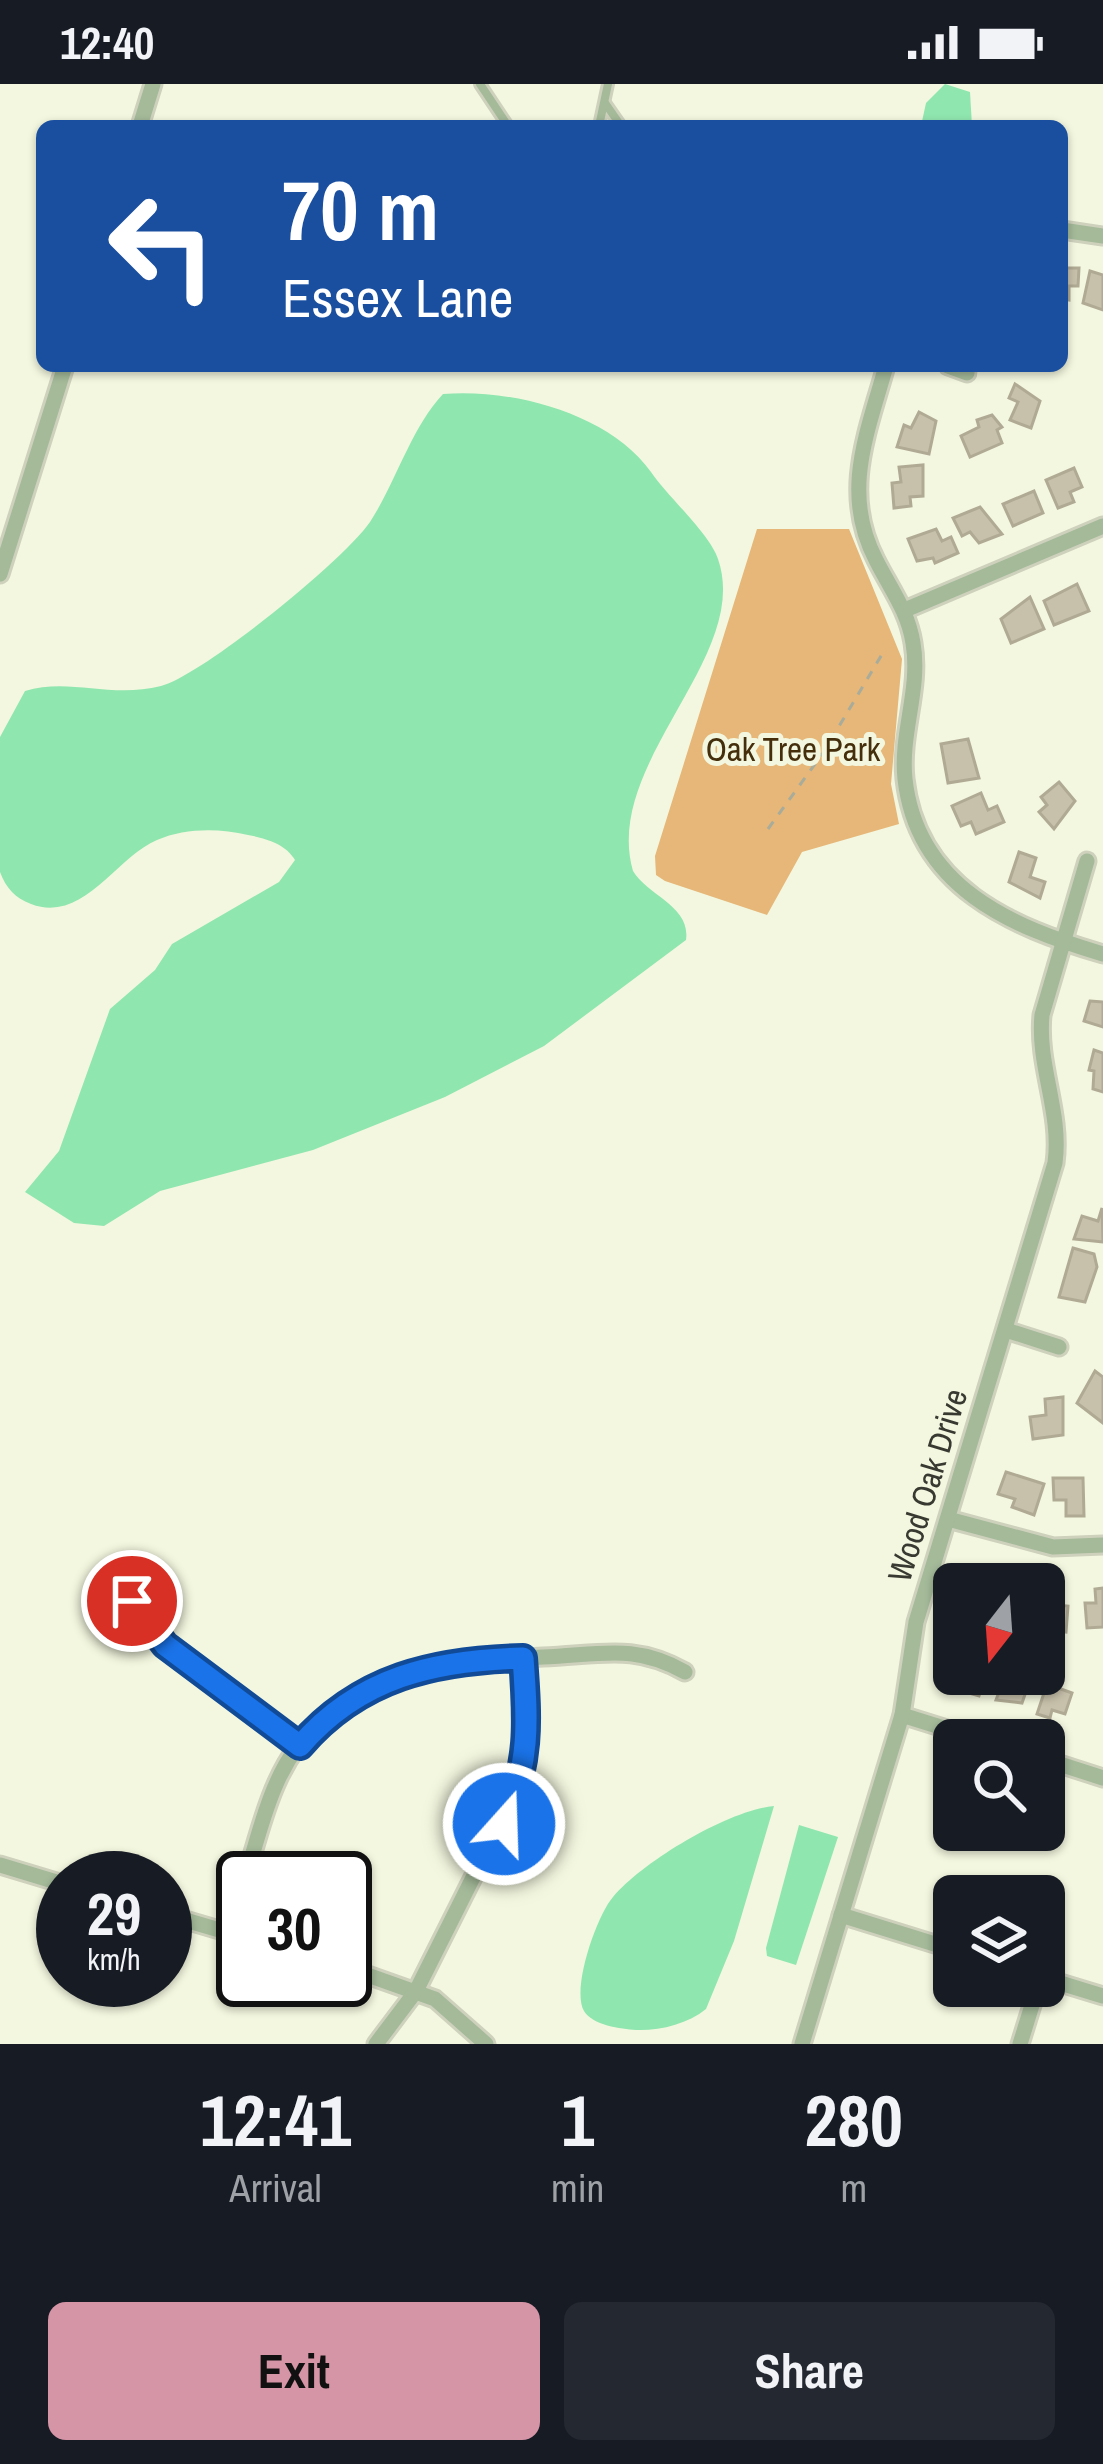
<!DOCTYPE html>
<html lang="en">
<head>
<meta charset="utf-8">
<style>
	body { margin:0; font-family:"Archivo Narrow",sans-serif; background:#242831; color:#f1f3f6; height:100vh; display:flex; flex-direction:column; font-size:45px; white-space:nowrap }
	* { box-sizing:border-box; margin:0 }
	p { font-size:39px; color:#9ea1a6 }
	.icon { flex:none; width:66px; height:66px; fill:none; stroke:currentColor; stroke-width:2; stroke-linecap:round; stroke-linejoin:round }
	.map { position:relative; height:1960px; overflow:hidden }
	.details { display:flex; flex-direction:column; background:#171b24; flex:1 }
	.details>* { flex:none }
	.guide { position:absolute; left:36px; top:36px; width:1032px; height:252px; border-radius:18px; box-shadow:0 3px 9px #0004; background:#1a4fa0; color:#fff; overflow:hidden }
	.needle { width:78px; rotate:197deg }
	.controls { position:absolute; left:933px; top:1479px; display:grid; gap:24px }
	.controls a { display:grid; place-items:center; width:132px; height:132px; border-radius:18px; background:#171b24; box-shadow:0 3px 9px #0004; font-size:60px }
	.speed { position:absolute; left:36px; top:1767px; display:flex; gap:24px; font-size:60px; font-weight:700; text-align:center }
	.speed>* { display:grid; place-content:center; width:156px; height:156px; border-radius:50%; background:#171b24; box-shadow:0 3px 9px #0004; line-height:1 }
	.speed small { font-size:30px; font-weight:400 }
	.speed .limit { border:6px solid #111; border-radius:18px; background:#fff; color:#111 }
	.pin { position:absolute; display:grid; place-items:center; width:102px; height:102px; color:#fff; margin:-51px; border:6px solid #fff; border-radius:50%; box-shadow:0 3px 12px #0007 }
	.me { position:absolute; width:132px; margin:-66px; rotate:20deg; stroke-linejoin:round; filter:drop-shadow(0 0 9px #0008) }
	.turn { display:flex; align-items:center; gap:42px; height:252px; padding:0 48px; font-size:54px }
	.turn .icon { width:156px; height:156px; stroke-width:2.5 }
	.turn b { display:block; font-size:84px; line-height:102px }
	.eta { display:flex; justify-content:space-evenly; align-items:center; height:204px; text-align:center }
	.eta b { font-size:72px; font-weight:800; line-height:84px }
	.action { display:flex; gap:24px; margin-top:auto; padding:24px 48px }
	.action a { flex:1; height:138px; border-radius:18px; background:#d695a7; color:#111; font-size:48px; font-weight:800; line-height:138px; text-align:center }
	.action a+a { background:#242831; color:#f1f3f6 }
	.status { display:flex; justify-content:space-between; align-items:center; height:84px; padding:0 60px; background:#171b24; direction:ltr }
	.status svg { height:33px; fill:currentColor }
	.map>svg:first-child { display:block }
	.green { fill:#e6b778 }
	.water { fill:#90e6af }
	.building { fill:#c7c1ab; stroke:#b0aa94; stroke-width:3 }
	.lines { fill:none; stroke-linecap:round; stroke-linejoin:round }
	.lane-casing { stroke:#ced1bc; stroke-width:14 }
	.street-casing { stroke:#ced1bc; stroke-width:21 }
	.path { stroke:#a9ac9a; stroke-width:3; stroke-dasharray:9 9; stroke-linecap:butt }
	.lane { stroke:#a4ba99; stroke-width:8 }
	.street { stroke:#a4ba99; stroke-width:15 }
	.route-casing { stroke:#114b97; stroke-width:30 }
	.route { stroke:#1a73e8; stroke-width:21 }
	.labels { text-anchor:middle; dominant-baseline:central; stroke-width:10; stroke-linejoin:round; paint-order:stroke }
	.park-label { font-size:33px; fill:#442e0c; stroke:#f3f7df }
	.street-label { font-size:33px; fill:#383a31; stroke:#f3f7df }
</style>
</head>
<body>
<div class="status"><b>12:40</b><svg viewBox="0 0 49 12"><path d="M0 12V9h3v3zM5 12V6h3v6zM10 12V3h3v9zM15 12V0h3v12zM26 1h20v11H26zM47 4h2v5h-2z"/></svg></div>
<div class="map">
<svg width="1103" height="1960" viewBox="0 0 1103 1960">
	<rect width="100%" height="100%" fill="#f3f7df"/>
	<polygon class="green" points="757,445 849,445 902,575 891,700 899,740 802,768 767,831 665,797 656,791 655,772"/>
	<g class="water">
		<polygon points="945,0 970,8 972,42 921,42 926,19"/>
		<path d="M443 310C512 304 610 330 651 388 668 413 710 450 718 475 752 573 602 679 633 787 648 812 691 822 686 856L544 962 445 1013 313 1066 160 1107 104 1142 74 1139 25 1108 59 1067 110 925 155 886 172 860 279 798 295 776C286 760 265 754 248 751 218 744 185 744 157 756 116 773 83 840 31 820 15 814 6 804 0 788V653L25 607C69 593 110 615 161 602 204 590 344 476 370 438 396 398 411 344 443 310Z"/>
		<path d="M774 1722 734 1857 706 1925C688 1940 659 1947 636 1946 621 1945 592 1941 584 1927 571 1905 597 1831 613 1813 644 1777 727 1727 774 1722Z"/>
		<polygon points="799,1741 838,1753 796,1881 767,1872 766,1864"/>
	</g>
	<g class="building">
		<polygon points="1062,184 1079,184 1078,202 1069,202 1069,216 1062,215"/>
		<polygon points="1090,187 1103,191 1103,226 1083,219"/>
		<polygon points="1015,300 1040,317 1031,344 1010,336 1018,318 1009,314"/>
		<polygon points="919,328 936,337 929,370 897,363 904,341 911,344"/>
		<polygon points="992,331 1002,343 997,346 1002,359 970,373 961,352 979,343 977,336"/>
		<polygon points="923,381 923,412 910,413 911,422 894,424 892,399 901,398 899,383"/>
		<polygon points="1074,384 1082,403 1070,408 1074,418 1058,424 1046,396"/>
		<polygon points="1034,407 1043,429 1013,442 1003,420"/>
		<polygon points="980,423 1002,450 979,459 970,448 962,452 953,434"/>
		<polygon points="936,445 942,457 951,453 958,469 935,479 933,474 917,477 908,455"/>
		<polygon points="1077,500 1089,527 1054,541 1044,517"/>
		<polygon points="1030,513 1044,545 1011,559 1001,535"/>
		<polygon points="968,655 979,694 948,699 941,660"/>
		<polygon points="1059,698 1075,717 1054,745 1039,728 1047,721 1041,713"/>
		<polygon points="981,709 988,726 997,722 1004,738 976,750 971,738 961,742 952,722"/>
		<polygon points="1019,768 1036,774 1030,793 1045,798 1040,814 1009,798"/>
		<polygon points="1090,917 1103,918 1103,943 1084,937"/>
		<polygon points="1094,966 1103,969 1103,1008 1093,1005 1094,987 1089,986"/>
		<polygon points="1102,1124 1103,1158 1074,1155 1082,1132 1098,1137"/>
		<polygon points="1073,1164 1094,1170 1097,1183 1085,1218 1059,1213"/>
		<polygon points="1095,1287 1103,1293 1103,1339 1077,1319"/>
		<polygon points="1063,1313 1063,1351 1033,1355 1030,1333 1046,1331 1045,1315"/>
		<polygon points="1006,1388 1044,1400 1034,1431 1012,1423 1015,1415 998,1410"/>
		<polygon points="1053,1394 1083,1394 1084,1432 1066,1432 1066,1416 1054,1416"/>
		<polygon points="1103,1504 1103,1543 1087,1544 1085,1519 1096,1519 1095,1505"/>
		<polygon points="1044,1506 1044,1520 1068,1522 1066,1548 1044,1546"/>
		<polygon points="958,1590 986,1590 979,1612 962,1607 966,1593"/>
		<polygon points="1006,1590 1030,1596 1022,1619 996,1616"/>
		<polygon points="1047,1600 1072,1609 1065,1630 1052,1626 1050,1634 1037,1630"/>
	</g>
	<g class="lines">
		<g class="lane-casing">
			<g id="lane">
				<polyline points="480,0 508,42"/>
				<polyline points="605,19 621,42"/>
				<polyline points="599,42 608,0"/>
			</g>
		</g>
		<g class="street-casing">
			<g id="street">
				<polyline points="140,42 153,0"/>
				<polyline points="1062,146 1103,152"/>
				<path d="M886 282C867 350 841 409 876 476 890 504 908 527 913 559 921 605 900 649 905 695 917 803 1011 843 1103 870"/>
				<polyline points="948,282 967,289"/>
				<polyline points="0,490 65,282"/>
				<polyline points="905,526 1103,442"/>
				<polyline points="1006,1246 1059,1263"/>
				<polyline points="948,1435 1053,1463 1103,1461"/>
				<polyline points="132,1517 165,1561 300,1662"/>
				<polyline points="902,1631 982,1656"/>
				<polyline points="1044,1675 1103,1694"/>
				<polyline points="0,1781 63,1800"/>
				<path d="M245 1794C256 1762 263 1728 277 1698 325 1590 441 1578 543 1573 600 1571 634 1559 685 1588"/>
				<polyline points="165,1830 243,1853"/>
				<polyline points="841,1831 954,1866"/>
				<polyline points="228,1849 243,1802"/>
				<polyline points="345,1883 435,1915 486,1960"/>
				<polyline points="1044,1894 1103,1912"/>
				<polyline points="376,1960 416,1907 523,1694 528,1655 523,1574"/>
				<path d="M802 1960 902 1631 916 1538 1055 1079C1062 1028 1037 982 1042 931L1087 777"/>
				<polyline points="1020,1960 1038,1902"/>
			</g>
		</g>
		<polyline class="path" points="768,745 823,669 884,567"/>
		<use href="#lane" class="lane"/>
		<use href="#street" class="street"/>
	</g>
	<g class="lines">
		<g class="route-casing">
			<path id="route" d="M132 1517 165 1561 300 1662C359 1593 435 1576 523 1574 528 1640 530 1678 504 1740"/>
		</g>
		<use href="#route" class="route"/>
	</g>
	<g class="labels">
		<g class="park-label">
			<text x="793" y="665">Oak Tree Park</text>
		</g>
		<g class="street-label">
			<text transform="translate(927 1401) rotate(-73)">Wood Oak Drive</text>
		</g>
	</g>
</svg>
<div class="controls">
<a><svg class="needle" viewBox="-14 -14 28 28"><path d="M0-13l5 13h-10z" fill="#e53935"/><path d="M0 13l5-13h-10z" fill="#9ea1a6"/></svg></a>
<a><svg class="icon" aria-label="search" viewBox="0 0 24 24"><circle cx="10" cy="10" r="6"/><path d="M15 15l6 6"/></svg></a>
<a><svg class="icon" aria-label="layers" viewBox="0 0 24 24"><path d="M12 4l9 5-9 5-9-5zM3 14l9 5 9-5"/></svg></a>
</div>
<div class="speed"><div>29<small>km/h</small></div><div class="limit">30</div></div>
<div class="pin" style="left:132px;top:1517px;background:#d93025"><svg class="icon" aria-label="arrive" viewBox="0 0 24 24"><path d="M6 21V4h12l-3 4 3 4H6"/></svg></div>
<svg class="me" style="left:504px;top:1740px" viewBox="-20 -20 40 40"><circle r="17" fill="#1a73e8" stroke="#fff" stroke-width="3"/><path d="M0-11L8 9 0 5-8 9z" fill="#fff"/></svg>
<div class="guide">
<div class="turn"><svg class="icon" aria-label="left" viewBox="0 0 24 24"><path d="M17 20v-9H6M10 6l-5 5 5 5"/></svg><div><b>70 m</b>Essex Lane</div></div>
</div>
</div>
<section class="details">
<div class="eta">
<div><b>12:41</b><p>Arrival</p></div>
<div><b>1</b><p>min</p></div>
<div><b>280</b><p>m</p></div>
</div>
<div class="action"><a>Exit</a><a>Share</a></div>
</section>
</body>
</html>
